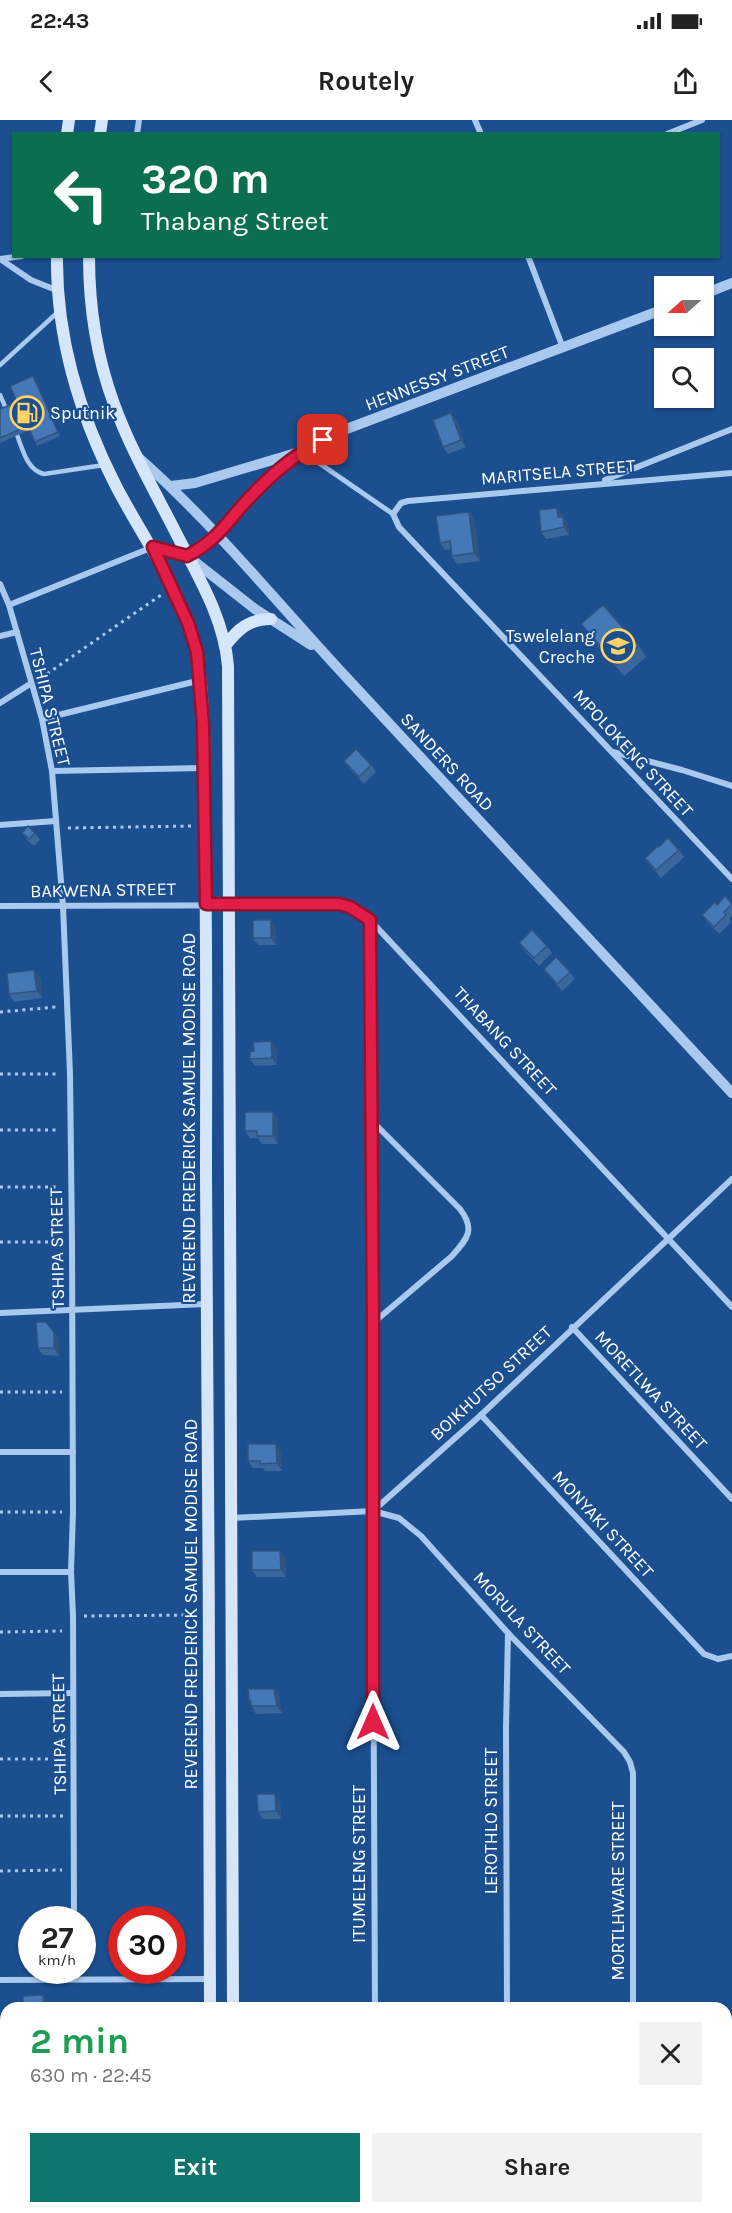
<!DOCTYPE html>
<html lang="en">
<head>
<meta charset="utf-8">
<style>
	body { margin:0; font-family:Karla,sans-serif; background:#f2f2f2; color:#222; height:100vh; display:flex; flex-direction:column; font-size:22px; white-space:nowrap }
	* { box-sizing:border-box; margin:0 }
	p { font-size:20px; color:#767676 }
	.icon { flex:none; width:33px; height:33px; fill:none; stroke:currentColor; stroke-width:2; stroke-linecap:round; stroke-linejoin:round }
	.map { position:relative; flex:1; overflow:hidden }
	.sheet { position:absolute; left:0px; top:1882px; width:732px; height:212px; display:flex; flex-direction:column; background:#fff; border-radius:18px 18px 0 0; box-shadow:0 2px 4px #0004 }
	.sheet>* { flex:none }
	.guide { position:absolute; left:12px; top:12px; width:708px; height:126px; border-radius:0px; box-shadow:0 2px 4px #0004; background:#0b6e4f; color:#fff; overflow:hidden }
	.needle { width:39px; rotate:249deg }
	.controls { position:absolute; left:654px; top:156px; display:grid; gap:12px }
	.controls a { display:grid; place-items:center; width:60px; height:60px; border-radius:0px; background:#fff; box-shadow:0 2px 4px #0004; font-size:30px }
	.speed { position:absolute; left:18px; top:1786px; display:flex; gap:12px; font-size:30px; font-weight:700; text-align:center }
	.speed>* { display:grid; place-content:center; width:78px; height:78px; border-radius:50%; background:#fff; box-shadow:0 2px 4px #0004; line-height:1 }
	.speed small { font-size:15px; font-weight:400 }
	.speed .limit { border:9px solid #d22; background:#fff; color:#111 }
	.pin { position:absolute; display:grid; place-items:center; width:51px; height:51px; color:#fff; margin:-26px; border-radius:12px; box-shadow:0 3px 9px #0006 }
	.me { position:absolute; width:66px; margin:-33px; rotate:0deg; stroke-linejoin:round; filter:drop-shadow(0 0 4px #0008) }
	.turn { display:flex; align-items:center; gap:21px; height:126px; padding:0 30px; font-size:27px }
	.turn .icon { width:78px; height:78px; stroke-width:2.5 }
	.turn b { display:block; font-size:42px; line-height:51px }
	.round { display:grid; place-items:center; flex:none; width:63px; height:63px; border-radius:0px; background:#f2f2f2 }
	.overview { display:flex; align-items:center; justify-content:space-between; height:102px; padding:0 30px }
	h1 { font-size:36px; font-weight:700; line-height:45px; color:#1e9e55 }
	.action { display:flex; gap:12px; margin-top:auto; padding:12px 30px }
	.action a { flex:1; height:69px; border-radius:0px; background:#0f766e; color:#fff; font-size:24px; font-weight:700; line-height:69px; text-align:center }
	.action a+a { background:#f2f2f2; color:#222 }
	.status { display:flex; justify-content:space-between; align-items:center; height:42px; padding:0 30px; background:#fff; direction:ltr }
	.status svg { height:16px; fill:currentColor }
	header { display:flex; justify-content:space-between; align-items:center; height:78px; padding:0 30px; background:#fff; font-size:27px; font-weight:700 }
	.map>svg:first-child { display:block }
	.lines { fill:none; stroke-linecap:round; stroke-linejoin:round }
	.path { stroke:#a9c9ee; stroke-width:3; stroke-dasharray:3 4.5; stroke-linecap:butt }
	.service { stroke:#a9c9ee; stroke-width:4.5 }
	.pedestrian { stroke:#a9c9ee; stroke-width:5 }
	.minor { stroke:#a9c9ee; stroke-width:6 }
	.tertiary { stroke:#a9c9ee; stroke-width:10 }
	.secondary { stroke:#d6e6fa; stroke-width:12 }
	.wall { fill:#3a679d }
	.shaded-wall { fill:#305480 }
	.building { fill:#4478b7; stroke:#305480; stroke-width:1.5 }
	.route-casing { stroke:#92132f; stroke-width:15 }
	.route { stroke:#e11d48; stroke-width:10 }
	.labels { text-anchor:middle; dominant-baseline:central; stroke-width:4.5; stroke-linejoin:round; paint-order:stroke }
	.street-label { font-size:18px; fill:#fff; stroke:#1b4f8f }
	.poi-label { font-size:18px; fill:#fff; stroke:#1b4f8f; text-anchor:start }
</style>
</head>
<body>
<div class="status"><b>22:43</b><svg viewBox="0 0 49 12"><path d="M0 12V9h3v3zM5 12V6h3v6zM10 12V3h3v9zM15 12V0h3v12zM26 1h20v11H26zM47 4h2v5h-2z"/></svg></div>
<header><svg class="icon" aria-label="back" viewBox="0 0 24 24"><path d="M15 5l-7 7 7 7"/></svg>Routely<svg class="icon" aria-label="share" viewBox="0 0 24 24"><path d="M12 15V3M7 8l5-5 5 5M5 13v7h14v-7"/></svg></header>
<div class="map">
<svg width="732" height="2093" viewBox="0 0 732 2093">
	<rect width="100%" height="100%" fill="#1b4f8f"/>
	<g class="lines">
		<g class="path">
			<polyline points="41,558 161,475"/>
			<polyline points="68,708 193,706"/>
			<polyline points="0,892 56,887"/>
			<polyline points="0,954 59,954"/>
			<polyline points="0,1010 59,1010"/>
			<polyline points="0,1067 60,1067"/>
			<polyline points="0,1122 62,1122"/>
			<polyline points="0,1272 62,1272"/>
			<polyline points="0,1392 62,1392"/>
			<polyline points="84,1496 194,1495"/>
			<polyline points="0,1512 62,1511"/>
			<polyline points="0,1639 63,1639"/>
			<polyline points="0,1696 64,1696"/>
			<polyline points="0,1751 62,1750"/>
		</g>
		<g class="service">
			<polyline points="0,245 58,192"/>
			<polyline points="0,275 7,291"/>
			<path d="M17 315C23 330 27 350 44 354L104 345"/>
		</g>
		<polyline class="pedestrian" points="303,332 393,394"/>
		<g class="minor">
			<polyline points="475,0 481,14"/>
			<polyline points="137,14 139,0"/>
			<polyline points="667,14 702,0"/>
			<polyline points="528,136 563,228"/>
			<polyline points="0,139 31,160 56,170"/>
			<polyline points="0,139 22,136"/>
			<polyline points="732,353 408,381 401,383 393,394 399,407 732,759"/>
			<polyline points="605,360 732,309"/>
			<polyline points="0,464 9,485 42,599 52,651 63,786 70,954 72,1121 73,1392 71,1452 73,1496 74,1800"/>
			<polyline points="9,485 153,427"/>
			<polyline points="0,516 17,512"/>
			<polyline points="0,583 30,564"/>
			<polyline points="42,599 201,560"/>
			<polyline points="613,632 682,650 732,666"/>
			<polyline points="52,651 204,648"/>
			<polyline points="0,705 56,701"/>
			<path d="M0 786 339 785C351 787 360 792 370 800L732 1187"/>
			<polyline points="370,800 375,1888"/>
			<path d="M371 1000 460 1089C476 1110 467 1119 452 1136L373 1203"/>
			<polyline points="0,1193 206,1184"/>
			<polyline points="572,1207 732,1379"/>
			<polyline points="481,1295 704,1534 718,1539 732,1536"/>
			<polyline points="0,1332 73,1332"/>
			<polyline points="373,1391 481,1295 732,1059"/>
			<polyline points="232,1398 373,1391 399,1398 421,1416 508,1513 624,1632 630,1642 633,1653 633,1888"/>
			<polyline points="0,1452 71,1452"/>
			<polyline points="0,1574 73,1573"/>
			<polyline points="0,1860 210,1859"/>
			<polyline points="507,1888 506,1608 508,1513"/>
			<polyline points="0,2015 5,2093"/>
			<polyline points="376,2088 376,2093"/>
			<polyline points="508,2088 508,2093"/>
			<polyline points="633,2088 633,2093"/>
		</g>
		<g class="tertiary">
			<polyline points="704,174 732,163"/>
			<path d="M139 338C215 405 278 484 347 558 475 697 604 835 732 973"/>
			<polyline points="171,366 195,363 296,333"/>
			<path d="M153 427 187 436C216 420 221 410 241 386 268 356 300 331 336 313L664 189"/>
			<polyline points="190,438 255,489 311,525"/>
		</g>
		<g class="secondary">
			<polyline points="67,14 69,0"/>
			<polyline points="100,14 102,0"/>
			<path d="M57 136C56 218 80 296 117 368 152 434 194 486 201 563 206 620 205 677 205 733 207 841 206 948 206 1056 207 1333 211 1611 210 1888"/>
			<path d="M89 136C89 186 97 238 114 284 130 328 154 370 175 411 197 455 224 497 228 546L233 1888"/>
			<path d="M225 526C238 509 249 499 271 499"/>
			<polyline points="211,2088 211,2093"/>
			<polyline points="234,2088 235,2093"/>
		</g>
	</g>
	<g class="wall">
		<polygon points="33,256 36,260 60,316 37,326 29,310 0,323 0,289 17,282"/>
		<polygon points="451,293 456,300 466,327 448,334 443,327"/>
		<polygon points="557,388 568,404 569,415 546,419 541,412"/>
		<polygon points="469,392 474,399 480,441 457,444 452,436 451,429 445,430 440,423"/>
		<polygon points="581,504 639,526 646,537 624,556 589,515"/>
		<polygon points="344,641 371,645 376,652 364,664 349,648"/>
		<polygon points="22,713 35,713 40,720 34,726 27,720"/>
		<polygon points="679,730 684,737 661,758 650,745 645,738"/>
		<polygon points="732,784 732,796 729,799 731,802 719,814 707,802 702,795"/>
		<polygon points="271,800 276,808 276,825 258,825 253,818"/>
		<polygon points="519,823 547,826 552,833 539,846 524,830"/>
		<polygon points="544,849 570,852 575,859 562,871 549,856"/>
		<polygon points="34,850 40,857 42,878 14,882 9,874"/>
		<polygon points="276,928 277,945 255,946 250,939"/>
		<polygon points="273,992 278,999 278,1024 262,1024 258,1018 250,1018 245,1011"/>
		<polygon points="59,1219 59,1236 43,1235 38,1228"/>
		<polygon points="281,1331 282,1351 265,1351 263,1348 253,1348 248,1341"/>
		<polygon points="285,1438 286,1457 257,1457 252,1450"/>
		<polygon points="274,1569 279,1576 282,1593 256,1594 249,1581"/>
		<polygon points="280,1681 281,1699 263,1699 258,1692"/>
	</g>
	<g class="shaded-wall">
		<polygon points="33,256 36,260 60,316 58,312"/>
		<polygon points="451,293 456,300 466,327 461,320"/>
		<polygon points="557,388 562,395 563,405 558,397"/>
		<polygon points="469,392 474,399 480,441 474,433"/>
		<polygon points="563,397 568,404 569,415 564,407"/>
		<polygon points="271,800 276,808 276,825 271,818"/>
		<polygon points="34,850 40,857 42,878 37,871"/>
		<polygon points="271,921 276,928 277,945 272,938"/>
		<polygon points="273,992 278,999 278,1024 273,1016"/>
		<polygon points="54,1212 59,1219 59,1236 54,1228"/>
		<polygon points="276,1324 281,1331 282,1351 277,1343"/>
		<polygon points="280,1431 285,1438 286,1457 281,1450"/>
		<polygon points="274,1569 279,1576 282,1593 277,1586"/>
		<polygon points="275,1674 280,1681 281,1699 276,1691"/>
		<polygon points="43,1875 48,1882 48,1888 44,1888"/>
	</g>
	<g class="building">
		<polygon points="33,256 58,312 35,322 28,306 0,318 0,289 17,282 10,266"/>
		<polygon points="451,293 461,320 443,327 433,300"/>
		<polygon points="557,388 558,397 563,397 564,407 541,412 539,390"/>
		<polygon points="469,392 474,433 452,436 450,421 440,423 436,396"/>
		<polygon points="603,485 639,526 617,545 581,504"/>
		<polygon points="356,629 371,645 359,657 344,641"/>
		<polygon points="28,706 35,713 29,719 22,713"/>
		<polygon points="668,718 679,730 656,750 645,738 658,726 659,727"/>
		<polygon points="725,776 732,784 724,792 726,795 714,807 702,795 715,782 717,785"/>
		<rect x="253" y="800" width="18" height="18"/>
		<polygon points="532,810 547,826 534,838 519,823"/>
		<polygon points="556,837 570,852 557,864 544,849"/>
		<polygon points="34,850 37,871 9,874 7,853"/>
		<polygon points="271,921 272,938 250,939 250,932 254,931 253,922"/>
		<polygon points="245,992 273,992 273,1016 257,1016 257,1011 245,1011"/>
		<polygon points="36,1202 46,1202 54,1212 54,1228 38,1228"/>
		<polygon points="248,1324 276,1324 277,1343 260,1344 260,1341 248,1341"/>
		<polygon points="252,1431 280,1431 281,1450 252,1450"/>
		<polygon points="248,1569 274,1569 277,1586 251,1586 251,1581 249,1581"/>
		<polygon points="257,1674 275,1674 276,1691 258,1692"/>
		<polygon points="43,1875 44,1888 23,1888 23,1876"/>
	</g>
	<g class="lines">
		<g class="route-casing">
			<path id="route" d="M323 320C293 335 264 361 241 387 222 409 215 421 187 436L153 427 188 503 197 532 203 604 206 784H339L350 787 370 800 373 1203V1602"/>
		</g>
		<use href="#route" class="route"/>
	</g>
	<defs>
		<g id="fuel-ring" transform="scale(1.725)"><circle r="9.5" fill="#1b4f8f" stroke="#ffd166" stroke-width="1.5"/><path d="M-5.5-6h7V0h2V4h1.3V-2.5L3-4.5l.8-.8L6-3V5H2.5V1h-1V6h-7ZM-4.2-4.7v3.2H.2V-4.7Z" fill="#ffd166"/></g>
		<g id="school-ring" transform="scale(1.725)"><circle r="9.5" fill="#1b4f8f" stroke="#ffd166" stroke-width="1.5"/><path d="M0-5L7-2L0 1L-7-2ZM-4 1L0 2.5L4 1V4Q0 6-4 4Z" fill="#ffd166"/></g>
	</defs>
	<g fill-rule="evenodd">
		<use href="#fuel-ring" x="27" y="293"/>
		<use href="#school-ring" x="618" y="526"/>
	</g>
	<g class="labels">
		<g class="street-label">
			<text transform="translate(437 258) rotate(-21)">HENNESSY STREET</text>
			<text transform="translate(558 352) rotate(-5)">MARITSELA STREET</text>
			<text transform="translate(50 587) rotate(76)">TSHIPA STREET</text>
			<text transform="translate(633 633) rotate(47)">MPOLOKENG STREET</text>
			<text transform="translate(447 642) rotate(47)">SANDERS ROAD</text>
			<text transform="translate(103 770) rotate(-1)">BAKWENA STREET</text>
			<text transform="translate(505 921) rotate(47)">THABANG STREET</text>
			<text transform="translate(189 998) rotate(-90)">REVEREND FREDERICK SAMUEL MODISE ROAD</text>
			<text transform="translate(57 1128) rotate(-91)">TSHIPA STREET</text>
			<text transform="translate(491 1263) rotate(-43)">BOIKHUTSO STREET</text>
			<text transform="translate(651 1270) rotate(47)">MORETLWA STREET</text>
			<text transform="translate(603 1404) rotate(47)">MONYAKI STREET</text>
			<text transform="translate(191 1484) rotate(-90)">REVEREND FREDERICK SAMUEL MODISE ROAD</text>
			<text transform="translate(522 1503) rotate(47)">MORULA STREET</text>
			<text transform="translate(59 1614) rotate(-91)">TSHIPA STREET</text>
			<text transform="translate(491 1701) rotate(-90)">LEROTHLO STREET</text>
			<text transform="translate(359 1744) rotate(-90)">ITUMELENG STREET</text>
			<text transform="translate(618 1771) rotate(-90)">MORTLHWARE STREET</text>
		</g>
		<g class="poi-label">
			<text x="50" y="293">Sputnik</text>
			<text x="595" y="516" text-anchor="end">Tswelelang<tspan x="595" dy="21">Creche</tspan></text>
		</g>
	</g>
</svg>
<div class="controls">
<a><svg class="needle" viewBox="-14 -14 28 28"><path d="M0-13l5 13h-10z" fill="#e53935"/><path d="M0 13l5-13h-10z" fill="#767676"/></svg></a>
<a><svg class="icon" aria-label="search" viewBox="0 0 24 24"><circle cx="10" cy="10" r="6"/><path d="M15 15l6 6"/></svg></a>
</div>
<div class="speed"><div>27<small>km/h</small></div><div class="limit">30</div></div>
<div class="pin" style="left:323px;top:320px;background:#d93025"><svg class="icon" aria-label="arrive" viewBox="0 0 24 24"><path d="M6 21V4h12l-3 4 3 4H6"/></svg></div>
<svg class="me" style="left:373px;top:1602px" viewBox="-20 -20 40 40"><path d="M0-17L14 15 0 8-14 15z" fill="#e11d48" stroke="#fff" stroke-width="4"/></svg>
<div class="guide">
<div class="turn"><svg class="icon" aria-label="left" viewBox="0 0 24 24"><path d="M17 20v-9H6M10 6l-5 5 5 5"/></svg><div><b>320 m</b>Thabang Street</div></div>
</div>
<section class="sheet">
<div class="overview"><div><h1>2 min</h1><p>630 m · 22:45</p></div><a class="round"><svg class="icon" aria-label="close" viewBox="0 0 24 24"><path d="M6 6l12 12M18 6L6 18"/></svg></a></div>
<div class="action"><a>Exit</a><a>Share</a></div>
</section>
</div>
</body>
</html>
